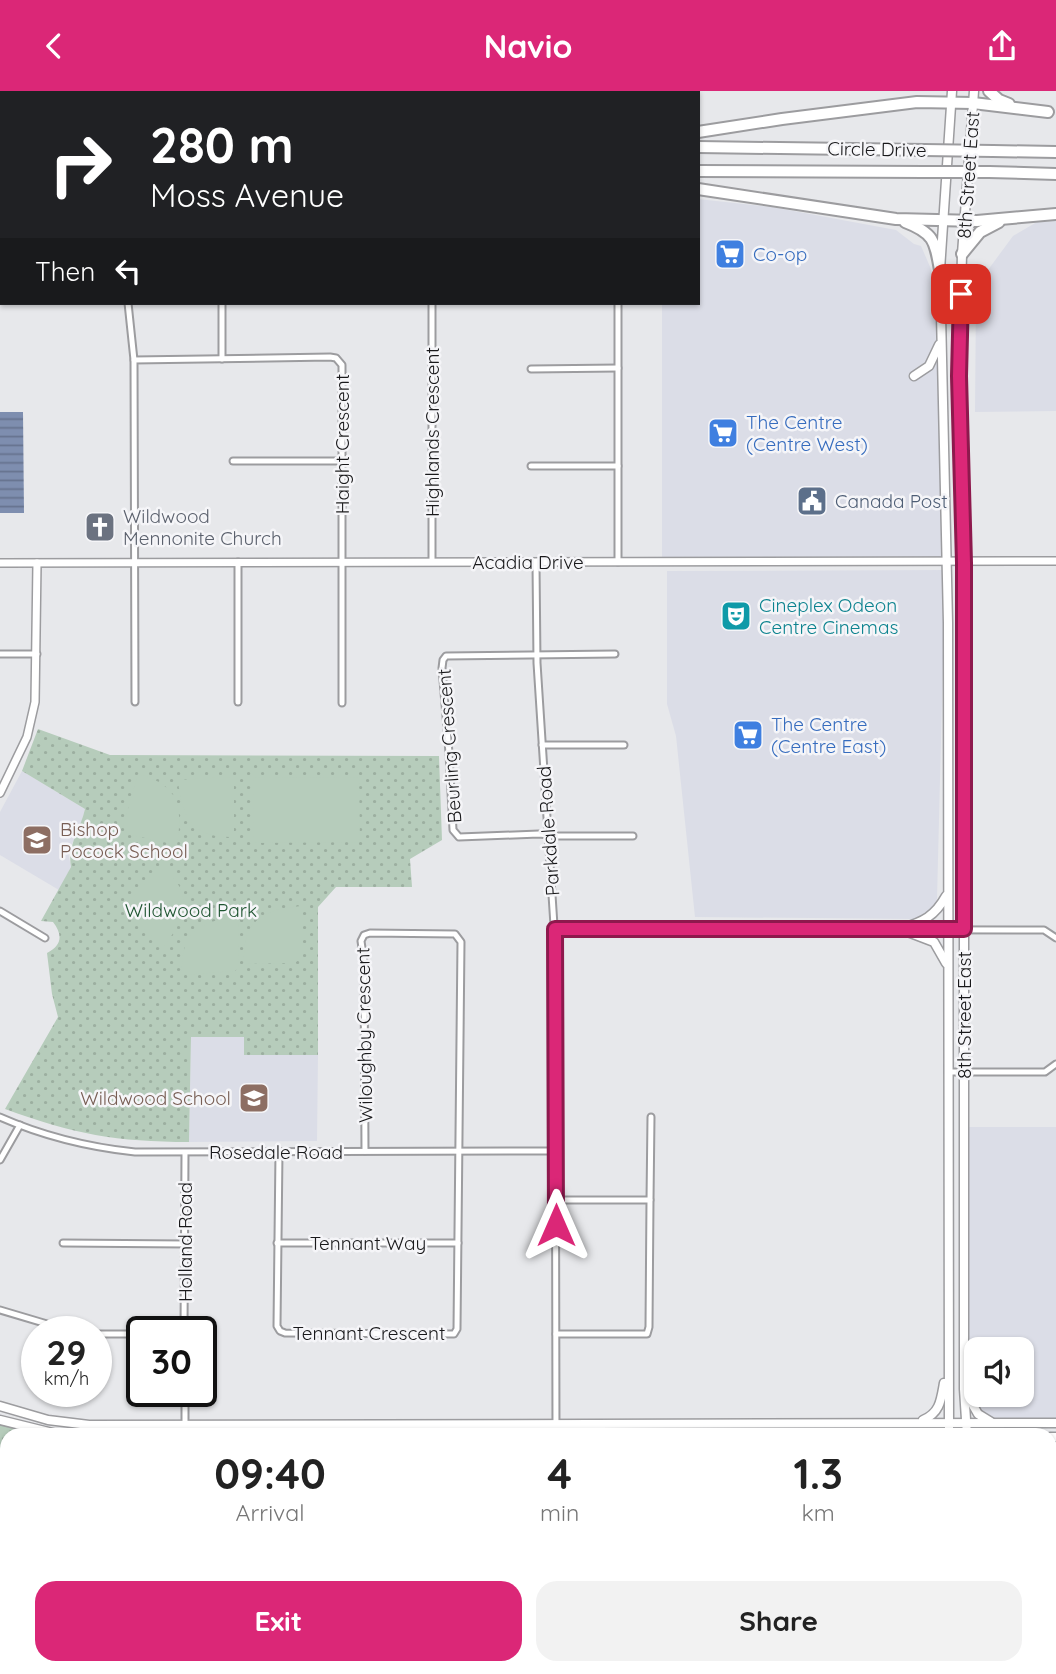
<!DOCTYPE html>
<html lang="en">
<head>
<meta charset="utf-8">
<style>
	body { margin:0; font-family:Quicksand,sans-serif; background:#f2f2f2; color:#222; height:100vh; display:flex; flex-direction:column; font-size:26px; white-space:nowrap }
	* { box-sizing:border-box; margin:0 }
	p { font-size:23px; color:#767676 }
	.icon { flex:none; width:38px; height:38px; fill:none; stroke:currentColor; stroke-width:2; stroke-linecap:round; stroke-linejoin:round }
	.map { position:relative; flex:1; overflow:hidden }
	.sheet { position:absolute; left:0px; top:1337px; width:1057px; height:247px; display:flex; flex-direction:column; background:#fff; border-radius:21px 21px 0 0; box-shadow:0 2px 5px #0004 }
	.sheet>* { flex:none }
	.banner { position:absolute; left:0px; top:0px; width:700px; height:214px; box-shadow:0 2px 5px #0004; background:#202124; color:#fff; overflow:hidden }
	.controls { position:absolute; left:964px; top:1246px; display:grid; gap:14px }
	.controls a { display:grid; place-items:center; width:70px; height:70px; border-radius:14px; background:#fff; box-shadow:0 2px 5px #0004; font-size:35px }
	.speed { position:absolute; left:21px; top:1225px; display:flex; gap:14px; font-size:35px; font-weight:700; text-align:center }
	.speed>* { display:grid; place-content:center; width:91px; height:91px; border-radius:50%; background:#fff; box-shadow:0 2px 5px #0004; line-height:1 }
	.speed small { font-size:18px; font-weight:400 }
	.speed .limit { border:4px solid #111; border-radius:10px; background:#fff; color:#111 }
	.pin { position:absolute; display:grid; place-items:center; width:60px; height:60px; color:#fff; margin:-30px; border-radius:14px; box-shadow:0 4px 10px #0006 }
	.me { position:absolute; width:77px; margin:-38px; rotate:0deg; stroke-linejoin:round; filter:drop-shadow(0 0 5px #0008) }
	.turn { display:flex; align-items:center; gap:24px; height:147px; padding:0 35px; font-size:32px }
	.turn .icon { width:91px; height:91px; stroke-width:2.5 }
	.turn b { display:block; font-size:49px; line-height:60px }
	.then { display:flex; align-items:center; height:66px; padding:0 35px; background:#0003; gap:14px; font-size:26px }
	.eta { display:flex; justify-content:space-evenly; align-items:center; height:119px; text-align:center }
	.eta b { font-size:42px; font-weight:700; line-height:49px }
	.primary-button { display:flex; gap:14px; margin-top:auto; padding:14px 35px }
	.primary-button a { flex:1; height:80px; border-radius:21px; background:#db2777; color:#fff; font-size:28px; font-weight:700; line-height:80px; text-align:center }
	.primary-button a+a { background:#f2f2f2; color:#222 }
	header { display:flex; justify-content:space-between; align-items:center; height:91px; padding:0 35px; background:#db2777; color:#fff; font-size:32px; font-weight:700 }
	.map>svg:first-child { display:block }
	.built { fill:#dbdde7; fill-rule:evenodd }
	.grass { fill:url(#grass-tufts) }
	.park { fill:url(#park-dots) }
	.pitch { fill:#b6ccbb }
	.water { fill:url(#water-rules) }
	.lines { fill:none; stroke-linecap:round; stroke-linejoin:round }
	.minor-casing { stroke:#9c9c9f; stroke-width:9 }
	.tertiary-casing { stroke:#9c9c9f; stroke-width:10 }
	.secondary-casing { stroke:#9c9c9f; stroke-width:11 }
	.motorway-casing { stroke:#9c9c9f; stroke-width:14 }
	.minor { stroke:#fff; stroke-width:5 }
	.tertiary { stroke:#fff; stroke-width:7 }
	.secondary { stroke:#fff; stroke-width:8 }
	.motorway { stroke:#fff; stroke-width:10 }
	.motorway-bridge-casing { stroke:#9c9c9f; stroke-width:14; stroke-linecap:butt }
	.motorway-bridge { stroke:#fff; stroke-width:10 }
	.route-casing { stroke:#8e194d; stroke-width:18 }
	.route { stroke:#db2777; stroke-width:12 }
	.labels { text-anchor:middle; dominant-baseline:central; stroke-width:5; stroke-linejoin:round; paint-order:stroke }
	.street-label { font-size:19px; fill:#19191b; stroke:#f5f5f8 }
	.shop-label { font-size:19px; fill:#366cbe; stroke:#f5f5f8; text-anchor:start }
	.service-label { font-size:19px; fill:#4e5e75; stroke:#f5f5f8; text-anchor:start }
	.worship-label { font-size:19px; fill:#5b616d; stroke:#f5f5f8; text-anchor:start }
	.culture-label { font-size:19px; fill:#0d838f; stroke:#f5f5f8; text-anchor:start }
	.education-label { font-size:19px; fill:#785e54; stroke:#f5f5f8; text-anchor:start }
	.park-label { font-size:19px; fill:#1f5531; stroke:#f5f5f8 }
</style>
</head>
<body>
<header><svg class="icon" aria-label="back" viewBox="0 0 24 24"><path d="M15 5l-7 7 7 7"/></svg>Navio<svg class="icon" aria-label="share" viewBox="0 0 24 24"><path d="M12 15V3M7 8l5-5 5 5M5 13v7h14v-7"/></svg></header>
<div class="map">
<svg width="1056" height="1583" viewBox="0 0 1056 1583">
	<defs>
		<pattern id="grass-tufts" width="24" height="20" patternUnits="userSpaceOnUse" patternTransform="scale(1.75)"><rect width="24" height="20" fill="#b6ccbb"/><path d="M3 7l-1-3M5 7V3M7 7l1-3M15 17l-1-3M17 17v-4M19 17l1-3" fill="none" stroke="#9cafa0"/></pattern>
		<pattern id="park-dots" width="8" height="8" patternUnits="userSpaceOnUse" patternTransform="scale(1.75)"><rect width="8" height="8" fill="#b6ccbb"/><path d="M2 2h.1M6 6h.1" fill="none" stroke="#9cafa0" stroke-width="1.8" stroke-linecap="round"/></pattern>
		<pattern id="water-rules" width="6" height="5" patternUnits="userSpaceOnUse" patternTransform="scale(1.75)"><rect width="6" height="5" fill="#7e8eaf"/><path d="M0 2.5h6" fill="none" stroke="#66738e"/></pattern>
	</defs>
	<rect width="100%" height="100%" fill="#e7e8eb"/>
	<g class="built">
		<polygon points="698,108 772,116 896,139 914,153 921,155 931,178 941,285 947,472 662,471 662,212 698,212"/>
		<polygon points="1056,130 1056,320 975,321 976,206 978,197 985,196 985,183 1013,145 1037,131"/>
		<polygon points="947,479 945,489 937,808 932,819 914,828 695,826 676,645 667,613 667,480"/>
		<polygon points="22,680 85,718 80,737 68,761 71,776 59,799 0,764 0,721"/>
		<polygon points="191,946 244,946 245,964 318,964 317,1050 189,1051"/>
		<path d="M964 1036H1056V1332L991 1331 978 1323 964 1298ZM976 1258H1022V1304H976Z"/>
	</g>
	<rect class="grass" x="646" y="1577" width="288" height="6"/>
	<g class="park">
		<path d="M38 638 110 664 439 665 442 749 410 768 412 796H336L318 816V964H244V946H191L189 1051C117 1051 73 1043 5 1018L58 926 52 903 47 862C62 854 63 844 53 831L41 830 71 776C67 754 80 740 85 718L22 680Z"/>
		<polygon points="0,1329 61,1344 7,1344 7,1577 646,1577 646,1583 0,1583"/>
	</g>
	<g class="pitch">
		<path d="M138 683C179 694 183 715 177 754L127 743 123 735Z"/>
		<path d="M229 686 234 693V746C192 747 182 728 178 689Z"/>
		<polygon points="359,686 360,751 254,752 254,687"/>
		<path d="M162 774C193 803 188 824 164 855L126 823V814Z"/>
		<path d="M301 815V866L295 872 244 873C242 830 261 819 301 815Z"/>
		<path d="M238 825 239 876 235 880 182 884C180 841 198 831 238 825Z"/>
		<polygon points="7,1383 7,1464 0,1465 0,1384"/>
	</g>
	<polygon class="water" points="0,321 23,321 24,422 0,422"/>
	<g class="lines">
		<g class="minor-casing">
			<g id="minor">
				<polyline points="128,212 134,269"/>
				<polyline points="222,212 222,268"/>
				<polyline points="531,278 618,277"/>
				<polyline points="233,370 341,370"/>
				<polyline points="531,375 618,375"/>
				<polyline points="432,471 432,212"/>
				<polyline points="618,471 618,212"/>
				<polyline points="536,472 537,572 555,850 556,1344"/>
				<polyline points="0,563 37,563"/>
				<polyline points="615,563 446,565 443,569 442,577 449,662 453,739 459,746 539,743 558,745 633,745"/>
				<polyline points="135,611 134,269 330,266 336,267 342,274 342,612"/>
				<polyline points="238,611 238,471"/>
				<polyline points="542,654 624,654"/>
				<polyline points="0,820 45,847"/>
				<polyline points="555,838 1044,839 1056,847"/>
				<polyline points="948,981 1045,981 1056,973"/>
				<path d="M0 1026C43 1045 88 1056 135 1061L556 1060"/>
				<polyline points="279,1061 277,1235 280,1240 285,1242 454,1243 457,1238 461,851 455,843 370,842 364,844 361,850 364,871 365,1060"/>
				<polyline points="0,1069 20,1034"/>
				<polyline points="650,1109 651,1026"/>
				<polyline points="63,1152 185,1153"/>
				<polyline points="277,1152 458,1152"/>
				<polyline points="0,1219 74,1241"/>
				<polyline points="184,1241 185,1062"/>
				<polyline points="96,1243 142,1243"/>
				<polyline points="556,1243 647,1243 649,1236 650,1109 556,1109"/>
				<polyline points="185,1300 185,1344"/>
			</g>
		</g>
		<g class="tertiary-casing">
			<g id="tertiary">
				<polyline points="0,472 1056,470"/>
				<polyline points="0,702 27,646 35,611 37,472"/>
			</g>
		</g>
		<g class="secondary-casing">
			<g id="secondary">
				<polyline points="914,285 929,275 939,254"/>
				<path d="M902 837C923 831 935 825 946 805"/>
				<polyline points="900,838 934,851 946,872"/>
				<polyline points="966,1302 978,1323 991,1331"/>
				<polyline points="0,1315 48,1329 89,1334 1056,1332"/>
				<polyline points="0,1329 61,1344"/>
				<path d="M923 1329C940 1322 941 1309 944 1292"/>
				<polyline points="949,1344 948,532 940,179 952,0"/>
				<polyline points="967,1344 964,1298 964,472 959,285 962,163 974,0"/>
				<polyline points="1050,1346 1056,1346"/>
				<polyline points="951,1577 951,1583"/>
				<polyline points="967,1583 967,1577"/>
			</g>
		</g>
		<g class="motorway-casing">
			<g id="motorway">
				<polyline points="989,0 999,9 1009,13"/>
				<polyline points="0,35 2,35"/>
				<polyline points="698,41 782,28 917,11 973,12 1048,21"/>
				<polyline points="0,55 2,55"/>
				<polyline points="698,56 924,59"/>
				<polyline points="993,60 1056,61"/>
				<polyline points="0,79 2,79"/>
				<polyline points="698,80 925,81"/>
				<polyline points="989,81 1056,83"/>
				<polyline points="0,95 2,94"/>
				<polyline points="698,98 896,128 977,130 1056,123"/>
				<path d="M905 131C934 142 935 150 940 179"/>
				<polyline points="962,163 980,141 999,131"/>
			</g>
		</g>
		<use href="#minor" class="minor"/>
		<use href="#tertiary" class="tertiary"/>
		<use href="#secondary" class="secondary"/>
		<use href="#motorway" class="motorway"/>
		<g class="motorway-bridge-casing">
			<g id="motorway-bridge">
				<polyline points="924,59 993,60"/>
				<polyline points="925,81 989,81"/>
			</g>
		</g>
		<use href="#motorway-bridge" class="motorway-bridge"/>
	</g>
	<g class="lines">
		<g class="route-casing">
			<polyline id="route" points="556,1134 555,838 964,838 964,472 959,285 961,203"/>
		</g>
		<use href="#route" class="route"/>
	</g>
	<defs>
		<g id="supermarket-square" transform="scale(1.575)"><rect x="-9" y="-9" width="18" height="18" rx="4" fill="#3f7fe0" stroke="#f5f5f8"/><path d="M-6-5.5h2.5l.6 2H6L4.5 2H-2.5L-4.4-4H-6ZM-1.5 3.2a1.3 1.3 0 1 0 .1 0ZM3 3.2a1.3 1.3 0 1 0 .1 0Z" fill="#fff"/></g>
		<g id="civic-square" transform="scale(1.575)"><rect x="-9" y="-9" width="18" height="18" rx="4" fill="#5c6f8a" stroke="#f5f5f8"/><path d="M-.6-6.5H3V-4.5H.6V-3L4-1V1h2V6H-6V1h2V-1L-.6-3ZM-1.2 2.5V6h2.4V2.5Z" fill="#fff"/></g>
		<g id="church-square" transform="scale(1.575)"><rect x="-9" y="-9" width="18" height="18" rx="4" fill="#6b7280" stroke="#f5f5f8"/><path d="M-1.2-6h2.4v3.5h3.3v2.4h-3.3V6h-2.4V-.1h-3.3v-2.4h3.3Z" fill="#fff"/></g>
		<g id="theatre-square" transform="scale(1.575)"><rect x="-9" y="-9" width="18" height="18" rx="4" fill="#0f9aa8" stroke="#f5f5f8"/><path d="M-5-5.5Q0-4 5-5.5V0Q5 5 0 6Q-5 5-5 0ZM-3.3-2.5H-1v1.5H-3.3ZM1-2.5H3.3v1.5H1ZM-2.8 1Q0 5.5 2.8 1Z" fill="#fff"/></g>
		<g id="school-square" transform="scale(1.575)"><rect x="-9" y="-9" width="18" height="18" rx="4" fill="#8d6e63" stroke="#f5f5f8"/><path d="M0-5L7-2L0 1L-7-2ZM-4 1L0 2.5L4 1V4Q0 6-4 4Z" fill="#fff"/></g>
	</defs>
	<g fill-rule="evenodd">
		<use href="#supermarket-square" x="730" y="163"/>
		<use href="#supermarket-square" x="723" y="342"/>
		<use href="#civic-square" x="812" y="410"/>
		<use href="#church-square" x="100" y="436"/>
		<use href="#theatre-square" x="736" y="525"/>
		<use href="#supermarket-square" x="748" y="644"/>
		<use href="#school-square" x="37" y="749"/>
		<use href="#school-square" x="254" y="1007"/>
	</g>
	<g class="labels">
		<g class="street-label">
			<text transform="translate(877 58) rotate(1)">Circle Drive</text>
			<text transform="translate(968 84) rotate(-86)">8th Street East</text>
			<text transform="translate(432 341) rotate(-90)">Highlands Crescent</text>
			<text transform="translate(342 353) rotate(-90)">Haight Crescent</text>
			<text x="528" y="471">Acadia Drive</text>
			<text transform="translate(449 655) rotate(-94)">Beurling Crescent</text>
			<text transform="translate(548 740) rotate(-94)">Parkdale Road</text>
			<text transform="translate(964 924) rotate(-90)">8th Street East</text>
			<text transform="translate(364 944) rotate(-91)">Wiloughby Crescent</text>
			<text x="276" y="1061">Rosedale Road</text>
			<text transform="translate(185 1151) rotate(-90)">Holland Road</text>
			<text x="368" y="1152">Tennant Way</text>
			<text x="369" y="1242">Tennant Crescent</text>
		</g>
		<g class="shop-label">
			<text x="753" y="163">Co-op</text>
			<text x="746" y="331">The Centre<tspan x="746" dy="22">(Centre West)</tspan></text>
			<text x="771" y="633">The Centre<tspan x="771" dy="22">(Centre East)</tspan></text>
		</g>
		<g class="service-label">
			<text x="835" y="410">Canada Post</text>
		</g>
		<g class="worship-label">
			<text x="123" y="425">Wildwood<tspan x="123" dy="22">Mennonite Church</tspan></text>
		</g>
		<g class="culture-label">
			<text x="759" y="514">Cineplex Odeon<tspan x="759" dy="22">Centre Cinemas</tspan></text>
		</g>
		<g class="education-label">
			<text x="60" y="738">Bishop<tspan x="60" dy="22">Pocock School</tspan></text>
			<text x="231" y="1007" text-anchor="end">Wildwood School</text>
		</g>
		<g class="park-label">
			<text x="191" y="819">Wildwood Park</text>
		</g>
	</g>
</svg>
<div class="controls">
<a><svg class="icon" aria-label="sound" viewBox="0 0 24 24"><path d="M4 9h4l5-4v14l-5-4H4zM17 9q2 3 0 6"/></svg></a>
</div>
<div class="speed"><div>29<small>km/h</small></div><div class="limit">30</div></div>
<div class="pin" style="left:961px;top:203px;background:#d93025"><svg class="icon" aria-label="arrive" viewBox="0 0 24 24"><path d="M6 21V4h12l-3 4 3 4H6"/></svg></div>
<svg class="me" style="left:556px;top:1134px" viewBox="-20 -20 40 40"><path d="M0-17L14 15 0 8-14 15z" fill="#db2777" stroke="#fff" stroke-width="4"/></svg>
<div class="banner">
<div class="turn"><svg class="icon" aria-label="right" viewBox="0 0 24 24"><path d="M7 20v-9h11M14 6l5 5-5 5"/></svg><div><b>280 m</b>Moss Avenue</div></div>
<div class="then">Then<svg class="icon" aria-label="left" viewBox="0 0 24 24"><path d="M17 20v-9H6M10 6l-5 5 5 5"/></svg></div>
</div>
<section class="sheet">
<div class="eta">
<div><b>09:40</b><p>Arrival</p></div>
<div><b>4</b><p>min</p></div>
<div><b>1.3</b><p>km</p></div>
</div>
<div class="primary-button"><a>Exit</a><a>Share</a></div>
</section>
</div>
</body>
</html>
